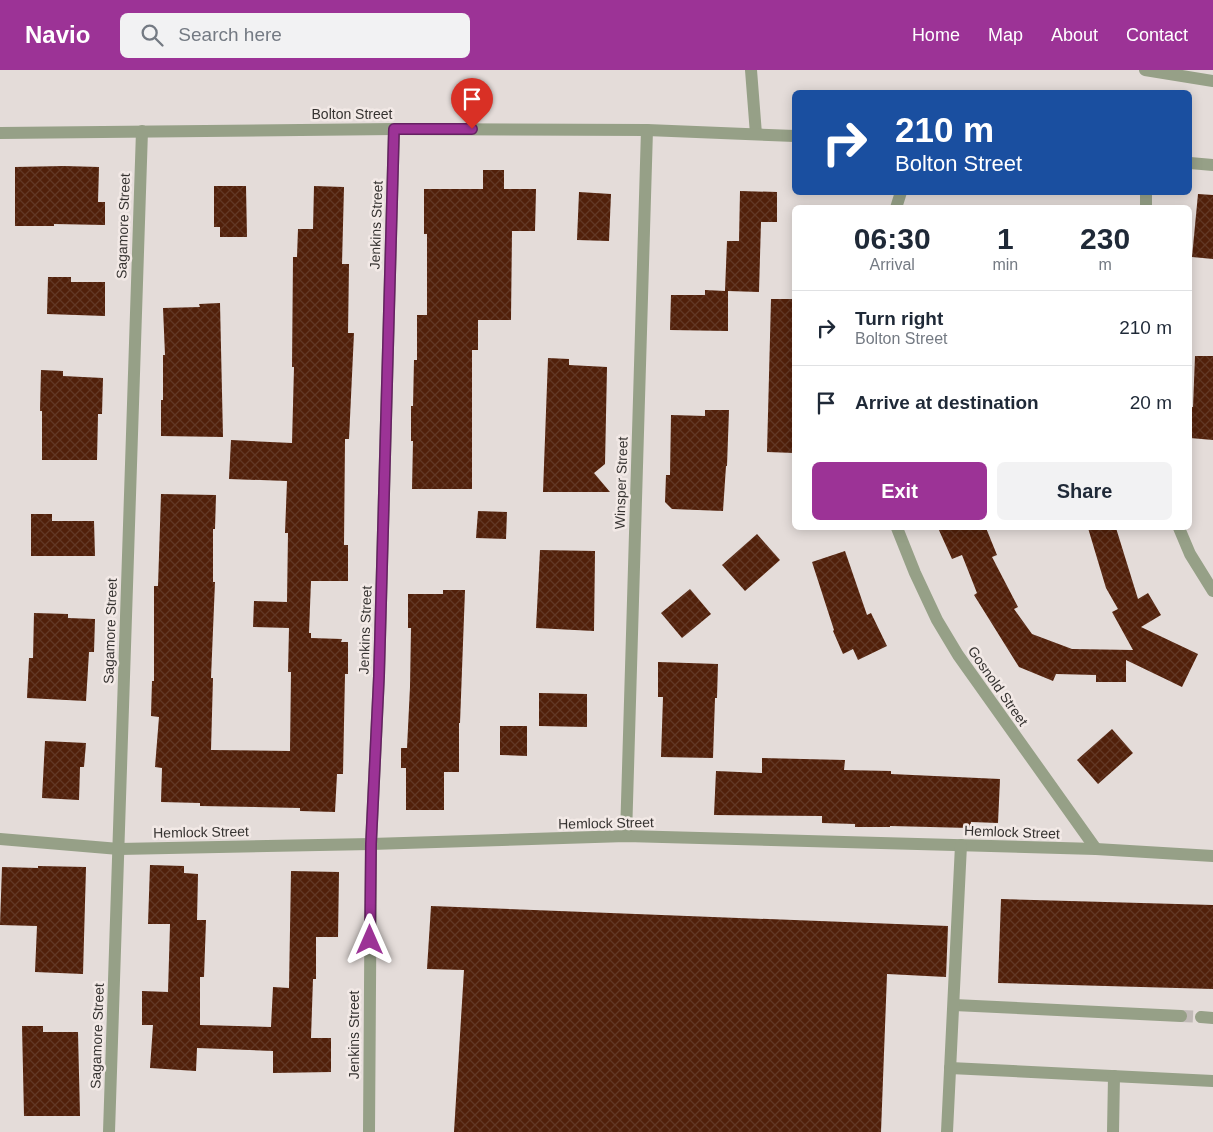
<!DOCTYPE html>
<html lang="en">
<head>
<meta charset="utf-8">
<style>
	body { margin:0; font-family:Helvetica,sans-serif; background:#f2f2f3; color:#1f2937; height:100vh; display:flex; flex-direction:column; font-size:19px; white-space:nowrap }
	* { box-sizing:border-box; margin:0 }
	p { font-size:16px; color:#747a83 }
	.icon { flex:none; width:28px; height:28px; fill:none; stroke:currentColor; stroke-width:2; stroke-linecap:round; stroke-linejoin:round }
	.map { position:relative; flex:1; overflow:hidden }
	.panel { position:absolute; left:792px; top:135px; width:400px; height:325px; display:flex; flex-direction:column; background:#fff; border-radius:8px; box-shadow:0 2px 12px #0003 }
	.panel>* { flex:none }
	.guide { position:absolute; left:792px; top:20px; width:400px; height:105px; border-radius:8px; box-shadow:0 2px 12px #0003; background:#1a4fa0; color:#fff; overflow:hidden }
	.pin { position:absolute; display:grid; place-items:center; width:42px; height:42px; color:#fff; margin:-51px -21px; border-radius:50% 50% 50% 0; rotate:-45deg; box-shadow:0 0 5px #0007 }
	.pin .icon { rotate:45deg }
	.me { position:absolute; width:55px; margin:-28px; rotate:0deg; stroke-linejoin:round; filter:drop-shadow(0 0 4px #0008) }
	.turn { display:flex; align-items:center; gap:18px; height:105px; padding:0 20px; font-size:22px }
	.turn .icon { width:65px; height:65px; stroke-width:2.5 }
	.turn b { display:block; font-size:35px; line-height:42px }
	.eta { display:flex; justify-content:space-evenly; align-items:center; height:85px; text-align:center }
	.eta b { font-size:30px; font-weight:700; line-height:35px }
	.cta { display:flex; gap:10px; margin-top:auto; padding:10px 20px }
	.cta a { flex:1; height:58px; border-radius:8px; background:#9c3396; color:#fff; font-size:20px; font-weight:700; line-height:58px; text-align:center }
	.cta a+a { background:#f2f2f3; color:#1f2937 }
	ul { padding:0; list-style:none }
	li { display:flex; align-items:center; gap:15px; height:75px; padding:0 20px; border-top:1px solid #e0e1e3 }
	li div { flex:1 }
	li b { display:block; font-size:19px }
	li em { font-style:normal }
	header { display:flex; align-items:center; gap:30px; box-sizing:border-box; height:70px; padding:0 25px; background:#9c3396; color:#fff }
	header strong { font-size:24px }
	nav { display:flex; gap:28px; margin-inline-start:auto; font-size:18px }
	.search { width:350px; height:45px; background:#f2f2f3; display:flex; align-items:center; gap:12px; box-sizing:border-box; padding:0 18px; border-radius:8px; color:#747a83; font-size:19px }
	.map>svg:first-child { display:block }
	.building { fill:url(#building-cross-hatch) }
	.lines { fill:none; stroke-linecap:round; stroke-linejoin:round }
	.minor-tunnel { stroke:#c1bab7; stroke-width:12; stroke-dasharray:12 6; stroke-linecap:butt }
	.minor { stroke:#96a087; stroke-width:12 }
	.route-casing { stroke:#652162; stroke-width:12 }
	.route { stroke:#9c3396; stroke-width:9 }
	.labels { text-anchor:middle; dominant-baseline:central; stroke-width:5; stroke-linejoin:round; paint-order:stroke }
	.street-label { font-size:14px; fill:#363331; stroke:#f2e9e6 }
</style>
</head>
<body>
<header>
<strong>Navio</strong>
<div class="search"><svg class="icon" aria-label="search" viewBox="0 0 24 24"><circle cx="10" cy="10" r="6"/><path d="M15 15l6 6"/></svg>Search here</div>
<nav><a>Home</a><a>Map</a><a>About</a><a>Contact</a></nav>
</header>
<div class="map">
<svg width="1213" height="1062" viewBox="0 0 1213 1062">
	<defs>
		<pattern id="building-cross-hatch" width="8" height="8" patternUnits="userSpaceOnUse" patternTransform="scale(1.25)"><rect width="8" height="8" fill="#51200a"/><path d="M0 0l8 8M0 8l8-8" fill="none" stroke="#623825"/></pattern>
	</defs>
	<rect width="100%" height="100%" fill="#e4dcd9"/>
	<g class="building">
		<polygon points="64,96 99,97 98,132 105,132 105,155 54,154 54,156 15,156 15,97"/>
		<polygon points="483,100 504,100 504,119 536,119 535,161 512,161 511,250 478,250 478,280 472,280 472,419 412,419 413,371 411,371 411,336 413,336 414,290 417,290 417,245 427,245 427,164 424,164 424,119 483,119"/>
		<polygon points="214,116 246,116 247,167 220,167 220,157 214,157"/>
		<polygon points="314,116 344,117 342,194 349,194 348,263 354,263 349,369 345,369 344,475 348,475 348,511 311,511 309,563 311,563 311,568 342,569 341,572 348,572 348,604 345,604 343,704 337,704 335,742 300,741 300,738 200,736 200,733 161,732 162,698 155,697 159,647 151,646 152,611 154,611 154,516 158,516 161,424 216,425 215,459 213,459 213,512 215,512 211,608 213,608 211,680 290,681 291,602 288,602 289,558 253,557 254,531 287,532 288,463 285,463 287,411 229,409 231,370 292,373 294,297 292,297 293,187 297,187 298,159 313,159"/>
		<polygon points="740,121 777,122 777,152 761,152 759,222 728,221 728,261 670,260 671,225 705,225 705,220 725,221 727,171 739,171"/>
		<polygon points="579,122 611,124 609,171 577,170"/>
		<polygon points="1198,124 1213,125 1213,189 1192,187"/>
		<polygon points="48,207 71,207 71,212 105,212 105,246 47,244"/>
		<polygon points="771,229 795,229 795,383 767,382"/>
		<polygon points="220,233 223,367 161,366 161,330 163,330 163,285 165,285 163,238 200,237 199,234"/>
		<polygon points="1195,286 1213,286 1213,370 1190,368 1190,337 1193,337"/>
		<polygon points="548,288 569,289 569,295 607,297 605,394 594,403 610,422 543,422"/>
		<polygon points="41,300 63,301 63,306 103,308 102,344 98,344 97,390 42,390 42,341 40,341"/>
		<polygon points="705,340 729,340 727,396 726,396 723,441 672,439 665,432 666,405 670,405 671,345 705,346"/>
		<polygon points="478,441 507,442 506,469 476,468"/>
		<polygon points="31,444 52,444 52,451 94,451 95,486 31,486"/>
		<polygon points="938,458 986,458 997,485 992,487 1018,537 1014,539 1032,564 1072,579 1133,580 1112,542 1118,539 1106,518 1088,458 1116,458 1138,529 1148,523 1161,545 1141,557 1198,584 1182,617 1126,590 1126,612 1096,612 1096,605 1056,604 1053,611 1019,597 974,525 977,523 962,485 952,489"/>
		<polygon points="757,464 780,490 745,521 722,495"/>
		<polygon points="540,480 595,481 594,561 536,558"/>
		<polygon points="845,481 867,545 871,543 887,576 858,590 853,579 843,584 833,561 834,560 812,492"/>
		<polygon points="690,519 711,544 682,568 661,543"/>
		<polygon points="443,520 465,520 460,653 459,653 459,702 444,702 444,740 406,740 406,698 401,698 401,678 407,678 410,617 411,558 408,558 408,524 443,524"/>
		<polygon points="34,543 68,544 68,548 95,549 94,582 89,582 86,631 27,628 29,588 33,588"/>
		<polygon points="658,592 718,594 717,628 715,628 713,688 661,687 663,627 658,627"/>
		<polygon points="539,623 587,624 587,657 539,656"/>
		<polygon points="500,656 527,656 527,686 500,685"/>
		<polygon points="1112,659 1133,683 1098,714 1077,690"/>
		<polygon points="45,671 86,673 84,697 80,697 79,730 42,728"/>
		<polygon points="762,688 845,690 844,700 891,701 891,704 1000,709 998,753 971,752 970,758 890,756 890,757 855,757 855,754 822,753 822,746 714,745 716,701 762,703"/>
		<polygon points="150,795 184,796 184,803 198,804 197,850 206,850 204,907 200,907 200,955 271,957 273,917 289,918 291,801 339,802 338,867 316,867 316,909 313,909 311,968 331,968 331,1002 273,1003 273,981 197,978 196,1001 150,998 153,955 142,955 142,921 168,922 170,854 148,854"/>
		<polygon points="38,796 86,797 83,904 35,902 37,856 0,855 2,797 38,798"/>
		<polygon points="1001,829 1213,835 1213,919 998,913"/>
		<polygon points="431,836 948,856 946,907 887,904 881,1062 454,1062 464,900 427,899"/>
		<polygon points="22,956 43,956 43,962 78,962 80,1046 24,1046"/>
	</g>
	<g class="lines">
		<polyline class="minor-tunnel" points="1181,946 1201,947"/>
		<g class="minor">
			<polyline points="751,0 756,64"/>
			<polyline points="1145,0 1213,11"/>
			<polyline points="0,63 394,59 647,60 795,66"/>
			<polyline points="1190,93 1213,95"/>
			<polyline points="1146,122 1146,138"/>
			<polyline points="896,138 901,122"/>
			<polyline points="897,458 915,503 937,550 958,585 1096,779"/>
			<polyline points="1179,458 1190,484 1213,521"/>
			<polyline points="626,766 647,60"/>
			<polyline points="0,769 119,779 371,774 626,766 1096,779 1213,786"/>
			<polyline points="954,935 1181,946"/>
			<polyline points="1201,947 1213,948"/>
			<polyline points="950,998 1213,1011"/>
			<polyline points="109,1062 142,61"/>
			<polyline points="369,1062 371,774 379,606 394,59"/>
			<polyline points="947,1062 961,775"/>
			<polyline points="1113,1062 1114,1006"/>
		</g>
	</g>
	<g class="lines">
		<g class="route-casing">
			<polyline id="route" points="370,870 371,774 379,606 394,59 472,59"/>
		</g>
		<use href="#route" class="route"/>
	</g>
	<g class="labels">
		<g class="street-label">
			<text x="352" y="44">Bolton Street</text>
			<text transform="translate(376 155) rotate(-88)">Jenkins Street</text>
			<text transform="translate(123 156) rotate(-88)">Sagamore Street</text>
			<text transform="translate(621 413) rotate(-88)">Winsper Street</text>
			<text transform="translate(365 560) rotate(-88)">Jenkins Street</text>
			<text transform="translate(110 561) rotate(-88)">Sagamore Street</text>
			<text transform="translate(998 616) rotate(55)">Gosnold Street</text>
			<text transform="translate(606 753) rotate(-1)">Hemlock Street</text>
			<text transform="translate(201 762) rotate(-1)">Hemlock Street</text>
			<text transform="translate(1012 762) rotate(2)">Hemlock Street</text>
			<text transform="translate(354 965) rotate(-90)">Jenkins Street</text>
			<text transform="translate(97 966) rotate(-88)">Sagamore Street</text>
		</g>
	</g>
</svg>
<div class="pin" style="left:472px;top:59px;background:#d93025"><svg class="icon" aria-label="arrive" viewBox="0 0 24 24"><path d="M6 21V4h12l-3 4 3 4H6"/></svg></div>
<svg class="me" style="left:370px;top:870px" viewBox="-20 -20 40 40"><path d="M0-17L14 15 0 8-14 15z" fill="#9c3396" stroke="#fff" stroke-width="4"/></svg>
<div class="guide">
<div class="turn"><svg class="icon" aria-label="right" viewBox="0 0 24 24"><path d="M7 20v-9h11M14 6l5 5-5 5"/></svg><div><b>210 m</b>Bolton Street</div></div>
</div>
<section class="panel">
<div class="eta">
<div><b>06:30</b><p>Arrival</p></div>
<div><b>1</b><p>min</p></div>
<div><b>230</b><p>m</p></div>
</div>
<ul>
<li><svg class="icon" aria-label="right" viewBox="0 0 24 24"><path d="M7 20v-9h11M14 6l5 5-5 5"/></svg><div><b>Turn right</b><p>Bolton Street</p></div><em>210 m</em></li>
<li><svg class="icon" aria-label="arrive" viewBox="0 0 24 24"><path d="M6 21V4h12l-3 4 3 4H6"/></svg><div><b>Arrive at destination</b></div><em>20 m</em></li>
</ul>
<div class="cta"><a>Exit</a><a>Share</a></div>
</section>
</div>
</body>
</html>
